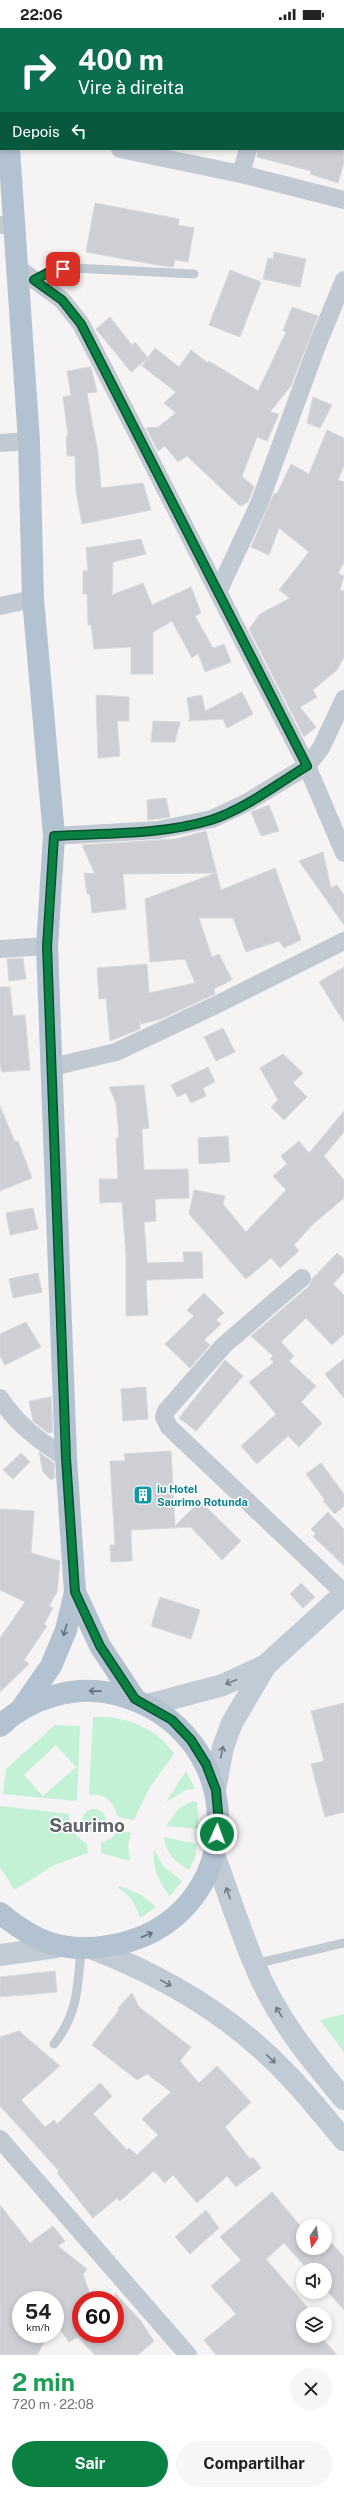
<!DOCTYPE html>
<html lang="pt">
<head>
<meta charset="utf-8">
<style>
	body { margin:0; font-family:"Public Sans",sans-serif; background:#f6f6f6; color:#222; height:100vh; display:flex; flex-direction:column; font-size:15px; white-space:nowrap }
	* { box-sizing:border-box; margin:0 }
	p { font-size:13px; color:#767676 }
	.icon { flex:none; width:22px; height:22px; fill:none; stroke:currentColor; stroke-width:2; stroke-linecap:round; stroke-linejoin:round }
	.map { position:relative; height:2327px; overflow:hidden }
	.sheet { display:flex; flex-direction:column; background:#fff; flex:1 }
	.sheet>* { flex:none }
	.guide { position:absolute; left:0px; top:0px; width:344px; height:122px; box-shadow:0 2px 6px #0003; background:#0b6e4f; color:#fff; overflow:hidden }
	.needle { width:26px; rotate:193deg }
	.fabs { position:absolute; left:296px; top:2191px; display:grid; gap:8px }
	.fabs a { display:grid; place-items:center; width:36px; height:36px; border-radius:50%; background:#fff; box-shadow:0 2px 6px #0003; font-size:20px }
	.speed { position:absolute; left:12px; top:2263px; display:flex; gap:8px; font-size:20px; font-weight:700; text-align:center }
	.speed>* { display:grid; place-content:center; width:52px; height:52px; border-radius:50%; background:#fff; box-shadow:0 2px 6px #0003; line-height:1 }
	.speed small { font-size:10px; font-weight:400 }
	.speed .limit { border:6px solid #d22; background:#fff; color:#111 }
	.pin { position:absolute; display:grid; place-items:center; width:34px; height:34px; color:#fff; margin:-17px; border-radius:8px; box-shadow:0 2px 6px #0006 }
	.me { position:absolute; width:44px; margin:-22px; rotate:2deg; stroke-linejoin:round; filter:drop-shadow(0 0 3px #0008) }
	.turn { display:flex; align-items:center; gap:14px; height:84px; padding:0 12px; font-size:18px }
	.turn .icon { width:52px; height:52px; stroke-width:2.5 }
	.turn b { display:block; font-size:28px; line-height:34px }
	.then { display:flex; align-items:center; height:38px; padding:0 12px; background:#0003; gap:8px; font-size:15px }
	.round { display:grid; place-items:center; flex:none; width:42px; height:42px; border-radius:21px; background:#f6f6f6 }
	.summary { display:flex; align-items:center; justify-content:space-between; height:68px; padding:0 12px }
	h1 { font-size:24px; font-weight:700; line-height:30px; color:#1e9e55 }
	.primary-button { display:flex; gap:8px; margin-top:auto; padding:8px 12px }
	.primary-button a { flex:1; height:46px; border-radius:24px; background:#0b8043; color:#fff; font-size:16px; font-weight:700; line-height:46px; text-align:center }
	.primary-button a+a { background:#f6f6f6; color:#222 }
	.status { display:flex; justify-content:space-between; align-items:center; height:28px; padding:0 20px; background:#fff; direction:ltr }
	.status svg { height:11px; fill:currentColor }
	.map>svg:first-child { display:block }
	.green { fill:#c3f1d5; fill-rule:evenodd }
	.building { fill:#cdcfd5; stroke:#d7d9de }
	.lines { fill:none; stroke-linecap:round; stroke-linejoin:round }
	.lane { stroke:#c1cad2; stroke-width:9 }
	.street { stroke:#c1cad2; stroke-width:18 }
	.secondary { stroke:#c1cbd6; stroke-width:22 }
	.primary { stroke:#b3c2d1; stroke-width:22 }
	.oneway { stroke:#64717d }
	.oneway2 { stroke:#6e7984 }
	.route-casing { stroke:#07532c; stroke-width:10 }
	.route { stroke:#0b8043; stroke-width:7 }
	.labels { text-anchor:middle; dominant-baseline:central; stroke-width:3; stroke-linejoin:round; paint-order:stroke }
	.culture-label { font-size:11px; font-weight:bold; fill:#0d838f; stroke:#fff; text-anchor:start }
	.town-label { font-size:19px; font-weight:bold; fill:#5f6368; stroke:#fff }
</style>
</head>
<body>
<div class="status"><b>22:06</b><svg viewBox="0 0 49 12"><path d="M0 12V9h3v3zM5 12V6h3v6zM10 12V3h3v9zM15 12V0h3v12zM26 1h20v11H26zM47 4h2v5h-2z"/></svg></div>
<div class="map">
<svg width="344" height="2327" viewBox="0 0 344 2327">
	<rect width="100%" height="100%" fill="#f5f3f3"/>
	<g class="green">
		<path d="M93 1689C123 1687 158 1700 174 1726L150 1759 134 1792 118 1789C114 1775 105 1764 89 1767Z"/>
		<path d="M55 1697 80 1698 77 1773 3 1766 6 1741ZM56 1717 76 1739 43 1768 24 1747Z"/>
		<polygon points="186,1743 195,1761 186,1762 166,1774"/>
		<polygon points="193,1773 197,1774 199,1801 166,1798 179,1780"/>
		<path d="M0 1778 69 1786C69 1801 75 1808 87 1816L88 1825 54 1837 16 1861H14L0 1839Z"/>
		<circle cx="94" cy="1793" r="12"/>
		<polygon points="118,1802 131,1805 128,1818 130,1833 101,1825 101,1815 112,1810"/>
		<path d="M164 1809 197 1816 195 1830 189 1842C175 1834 166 1826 164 1809Z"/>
		<path d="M154 1822 163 1838 182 1853 170 1868C159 1855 152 1838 154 1822Z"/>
		<path d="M120 1858 140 1866 156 1879 140 1890C136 1877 130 1866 118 1860Z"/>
		<polygon points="344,1986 344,2024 320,1992"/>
	</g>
	<g class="building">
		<polygon points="258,121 344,121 344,135 338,155 310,146 311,143 257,129"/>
		<polygon points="95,175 179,191 178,197 194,200 188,234 175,232 173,239 163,238 86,224"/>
		<polygon points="274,224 306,231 300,259 263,251 268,230 273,231"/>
		<polygon points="230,242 261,254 240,309 209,297"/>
		<polygon points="292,279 318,288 291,358 270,384 279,386 267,413 257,409 242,448 254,459 248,474 240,478 187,428 178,434 165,418 158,423 146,400 158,399 176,385 164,375 176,364 142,338 155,320 179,339 191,322 208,335 209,333 258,363 286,304 283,303"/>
		<polygon points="110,289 132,317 135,314 148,330 131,344 96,301"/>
		<polygon points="91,339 97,364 87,365 98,426 101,460 143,455 151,482 82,496 76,463 75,428 67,428 66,408 68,407 63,369 71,367 67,343"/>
		<polygon points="313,369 332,377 320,400 307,395"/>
		<polygon points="327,402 344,410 344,438 338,452 344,454 344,535 338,545 344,548 340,562 344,563 344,629 337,642 313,662 317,669 300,679 316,699 304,709 249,601 260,586 290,570 279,562 309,524 279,500 269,527 251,519 274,465 277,466 291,436 309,446"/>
		<polygon points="141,511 146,526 113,534 112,567 143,555 152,577 191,559 201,585 195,588 213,620 224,616 231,634 205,644 198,625 192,630 172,593 153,604 153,646 131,646 131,619 94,621 91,597 88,597 87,566 83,566 83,543 88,543 86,520"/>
		<polygon points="242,664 253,686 227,700 223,691 188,693 190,691 187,670 202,667 205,683"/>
		<polygon points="96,667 129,669 129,693 117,693 120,728 98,730"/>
		<polygon points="153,693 180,694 175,714 151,714"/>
		<polygon points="166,770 170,789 148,792 147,772"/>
		<polygon points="269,777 279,803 261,808 251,784"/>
		<polygon points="206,803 221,862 275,840 301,912 284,920 279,913 246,924 233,890 199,890 212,929 219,926 232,952 214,961 215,966 161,991 141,996 140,992 140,1001 110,1013 106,970 99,971 97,940 147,936 149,965 195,955 185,931 150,934 145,871 216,845 123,846 126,881 92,885 90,866 87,866 84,845 95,846 82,817 175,811"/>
		<polygon points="323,824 331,860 337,857 344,867 344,897 299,833"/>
		<polygon points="23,930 26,951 9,953 7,931"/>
		<polygon points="344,939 344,994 319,954"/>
		<polygon points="0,959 10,959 13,988 25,987 30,1042 2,1044 0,1036"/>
		<polygon points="223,1000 235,1024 216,1033 204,1009"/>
		<polygon points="283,1026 303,1045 293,1055 307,1069 284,1092 271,1079 278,1072 260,1040"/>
		<polygon points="208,1039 215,1054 203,1060 206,1068 191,1075 186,1065 177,1069 171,1057"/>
		<polygon points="144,1057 149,1100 142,1101 144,1142 188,1141 189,1170 155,1171 156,1193 144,1194 147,1235 184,1234 183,1224 202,1224 203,1250 146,1252 148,1287 126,1288 126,1227 122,1174 100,1175 99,1151 118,1151 116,1110 119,1110 116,1075 109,1059"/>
		<polygon points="0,1078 15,1114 18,1113 32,1150 0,1163"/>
		<polygon points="344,1083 344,1104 324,1128 344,1152 344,1170 313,1196 294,1217 299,1223 280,1240 271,1230 246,1251 189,1186 194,1162 225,1168 223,1176 246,1204 286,1162 273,1148 287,1136 281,1128 299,1113 309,1125"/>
		<polygon points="228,1108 230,1134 199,1136 198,1110"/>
		<polygon points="33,1180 38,1201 10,1207 6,1185"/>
		<polygon points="337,1225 344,1231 344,1244 333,1256 344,1267 344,1306 332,1317 306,1290 281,1314 294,1328 289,1333 316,1358 301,1374 322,1395 299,1419 288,1408 257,1436 241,1418 276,1386 249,1354 274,1334 270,1331 273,1328 251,1308 309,1258 312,1251"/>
		<polygon points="38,1245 42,1264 13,1270 9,1251"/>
		<polygon points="204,1265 224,1285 216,1292 221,1296 204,1312 210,1317 190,1340 165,1316 194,1288 187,1282"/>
		<polygon points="26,1294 41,1319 5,1337 0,1328 0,1306"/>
		<polygon points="344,1331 344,1370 325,1346"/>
		<polygon points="225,1332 243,1348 196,1403 179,1390"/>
		<polygon points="146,1359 148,1391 123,1393 121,1361"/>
		<polygon points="51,1369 53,1404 48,1405 33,1393 29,1373"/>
		<polygon points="171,1423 175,1498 200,1473 241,1513 222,1532 191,1499 131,1502 132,1533 111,1534 110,1517 115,1517 110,1433 125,1433 124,1426"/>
		<polygon points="39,1424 54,1435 55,1449 51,1452 43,1444"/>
		<polygon points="21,1425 30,1434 13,1451 3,1442"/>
		<polygon points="321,1435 344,1466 344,1478 335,1486 323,1473 325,1472 306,1446"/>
		<polygon points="0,1481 34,1483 31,1525 60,1533 57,1564 49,1578 53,1580 44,1596 47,1598 24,1632 29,1636 0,1664 0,1610 25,1574 0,1562"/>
		<polygon points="328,1484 344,1501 344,1538 313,1508 316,1506 311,1501"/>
		<polygon points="301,1555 315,1569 303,1580 290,1566"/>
		<polygon points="160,1569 200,1582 191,1611 151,1598"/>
		<polygon points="344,1675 344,1784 325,1789 311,1736 324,1733 311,1683"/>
		<polygon points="55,1943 57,1964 0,1969 0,1949"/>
		<polygon points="132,1965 139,1979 191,2019 180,2033 199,2055 217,2038 251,2074 225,2099 250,2131 253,2129 261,2140 236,2159 227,2148 197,2175 173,2147 165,2155 154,2143 120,2173 117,2170 93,2190 57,2145 59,2143 0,2078 0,2009 19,2003 60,2038 21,2072 45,2099 54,2092 57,2096 100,2055 112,2068 93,2086 127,2122 129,2120 137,2127 158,2107 142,2091 171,2064 147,2046 137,2052 92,2017 119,1982 118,1980"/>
		<polygon points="272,2164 303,2201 303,2220 320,2220 325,2226 325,2208 344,2229 344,2282 325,2261 325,2242 308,2242 284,2215 266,2231 313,2286 301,2286 303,2308 320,2308 337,2327 216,2327 204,2312 236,2286 211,2258 241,2232 220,2209"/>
		<polygon points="0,2177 30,2215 53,2198 65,2213 58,2218 87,2241 83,2246 92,2272 81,2272 81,2306 115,2306 115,2265 140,2292 154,2313 138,2327 95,2327 78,2309 69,2314 55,2294 55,2272 21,2272 21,2306 49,2306 37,2327 0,2327"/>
		<polygon points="206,2182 219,2200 190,2226 175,2209"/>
	</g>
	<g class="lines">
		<g class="lane">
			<polyline points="0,38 1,38"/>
			<polyline points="34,252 51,243 74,240 194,246"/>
			<polyline points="254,1936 344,1915"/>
			<path d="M54 2016C78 1986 78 1957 81 1920"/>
		</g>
		<g class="street">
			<polyline points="145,1 145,0"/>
			<polyline points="282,1 282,0"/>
			<polyline points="120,121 241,146 344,172"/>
			<polyline points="241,146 248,121"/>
			<polyline points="0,197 15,196"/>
			<polyline points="18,240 62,272 81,296 307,738 344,825"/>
			<polyline points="0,415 29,413"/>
			<polyline points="218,564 259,476 318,315 344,252"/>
			<polyline points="0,578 33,571"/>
			<polyline points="54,808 158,802 212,791 246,775 307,738 321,720 344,671"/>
			<polyline points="0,921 47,918"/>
			<polyline points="52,1039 116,1024 218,976 344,913"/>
			<polyline points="302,1250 224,1317 166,1383 164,1389 169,1399 344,1565"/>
			<path d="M0 1370C16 1396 41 1414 66 1430"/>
			<polyline points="0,2111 188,2327"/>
		</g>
		<g class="secondary">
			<polyline points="148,1677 223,1657 266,1637 344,1566"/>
			<polyline points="215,1762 223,1719 232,1695 266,1637"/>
			<path d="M214 1827C228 1863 239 1900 254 1935 274 1986 309 2030 344 2071"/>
			<path d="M93 1921C166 1949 236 1991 290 2049 309 2069 326 2091 344 2112"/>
			<polyline points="0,1927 56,1919"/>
		</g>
		<g class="primary">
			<polyline points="3,0 3,1"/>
			<polyline points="9,121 29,413 33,571 54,808 47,918 66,1430 75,1564 66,1602 51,1638 21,1681"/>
			<polyline points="75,1564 100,1618 135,1671"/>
			<path d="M0 1698C29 1670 76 1656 115 1666 256 1701 251 1896 108 1918 62 1925 35 1914 0 1885"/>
		</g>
	</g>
	<defs><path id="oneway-shaft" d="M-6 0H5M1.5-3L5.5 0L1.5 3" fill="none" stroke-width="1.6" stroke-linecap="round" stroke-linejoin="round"/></defs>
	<g class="oneway">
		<use href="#oneway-shaft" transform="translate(65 1602) rotate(107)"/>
		<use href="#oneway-shaft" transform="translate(95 1663) rotate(-179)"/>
		<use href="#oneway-shaft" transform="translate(147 1907) rotate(-23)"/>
	</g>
	<g class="oneway2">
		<use href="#oneway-shaft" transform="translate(231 1654) rotate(158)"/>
		<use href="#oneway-shaft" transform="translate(222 1724) rotate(-78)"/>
		<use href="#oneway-shaft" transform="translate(228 1865) rotate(-111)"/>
		<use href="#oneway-shaft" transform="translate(166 1955) rotate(28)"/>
		<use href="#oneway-shaft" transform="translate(279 1984) rotate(-122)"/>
		<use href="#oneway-shaft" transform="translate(271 2031) rotate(43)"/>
	</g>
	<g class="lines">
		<g class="route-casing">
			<path id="route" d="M63 241 51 243 34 252 62 272 81 296 307 738C277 756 245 781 211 792 161 807 106 805 54 808L47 918 66 1430 75 1564 100 1618 135 1671 172 1692 191 1712 206 1736 216 1762 219 1795 217 1806"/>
		</g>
		<use href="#route" class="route"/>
	</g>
	<defs>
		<g id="building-square" transform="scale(1)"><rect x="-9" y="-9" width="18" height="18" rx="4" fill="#0f9aa8" stroke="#fff"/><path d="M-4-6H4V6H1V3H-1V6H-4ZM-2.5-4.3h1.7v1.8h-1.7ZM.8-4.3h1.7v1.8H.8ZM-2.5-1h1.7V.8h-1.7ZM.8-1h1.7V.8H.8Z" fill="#fff"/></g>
	</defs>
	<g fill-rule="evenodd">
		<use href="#building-square" x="143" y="1467"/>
	</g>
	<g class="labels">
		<g class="culture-label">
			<text x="157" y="1461">iu Hotel<tspan x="157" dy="13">Saurimo Rotunda</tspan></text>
		</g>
		<g class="town-label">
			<text x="87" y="1797">Saurimo</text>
		</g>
	</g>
</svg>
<div class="fabs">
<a><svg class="needle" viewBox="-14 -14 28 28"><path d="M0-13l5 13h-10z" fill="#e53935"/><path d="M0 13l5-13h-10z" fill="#767676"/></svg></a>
<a><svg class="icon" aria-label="sound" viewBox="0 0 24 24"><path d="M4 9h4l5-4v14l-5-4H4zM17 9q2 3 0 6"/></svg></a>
<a><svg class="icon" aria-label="layers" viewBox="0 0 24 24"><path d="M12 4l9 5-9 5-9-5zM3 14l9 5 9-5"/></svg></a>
</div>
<div class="speed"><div>54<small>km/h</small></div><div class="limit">60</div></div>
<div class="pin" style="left:63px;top:241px;background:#d93025"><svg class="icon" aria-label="arrive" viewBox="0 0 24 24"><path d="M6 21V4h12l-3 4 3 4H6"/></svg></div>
<svg class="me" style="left:217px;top:1806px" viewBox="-20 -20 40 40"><circle r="17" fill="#0b8043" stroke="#fff" stroke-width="3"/><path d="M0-11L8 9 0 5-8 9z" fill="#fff"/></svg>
<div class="guide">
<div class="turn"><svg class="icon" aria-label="right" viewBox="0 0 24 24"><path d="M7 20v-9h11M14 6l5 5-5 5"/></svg><div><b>400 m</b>Vire à direita</div></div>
<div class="then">Depois<svg class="icon" aria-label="left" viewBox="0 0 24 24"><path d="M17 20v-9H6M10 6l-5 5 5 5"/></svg></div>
</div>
</div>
<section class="sheet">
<div class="summary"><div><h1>2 min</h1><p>720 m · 22:08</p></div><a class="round"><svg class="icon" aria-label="close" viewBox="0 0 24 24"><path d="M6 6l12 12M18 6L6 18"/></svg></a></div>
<div class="primary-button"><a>Sair</a><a>Compartilhar</a></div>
</section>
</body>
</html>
